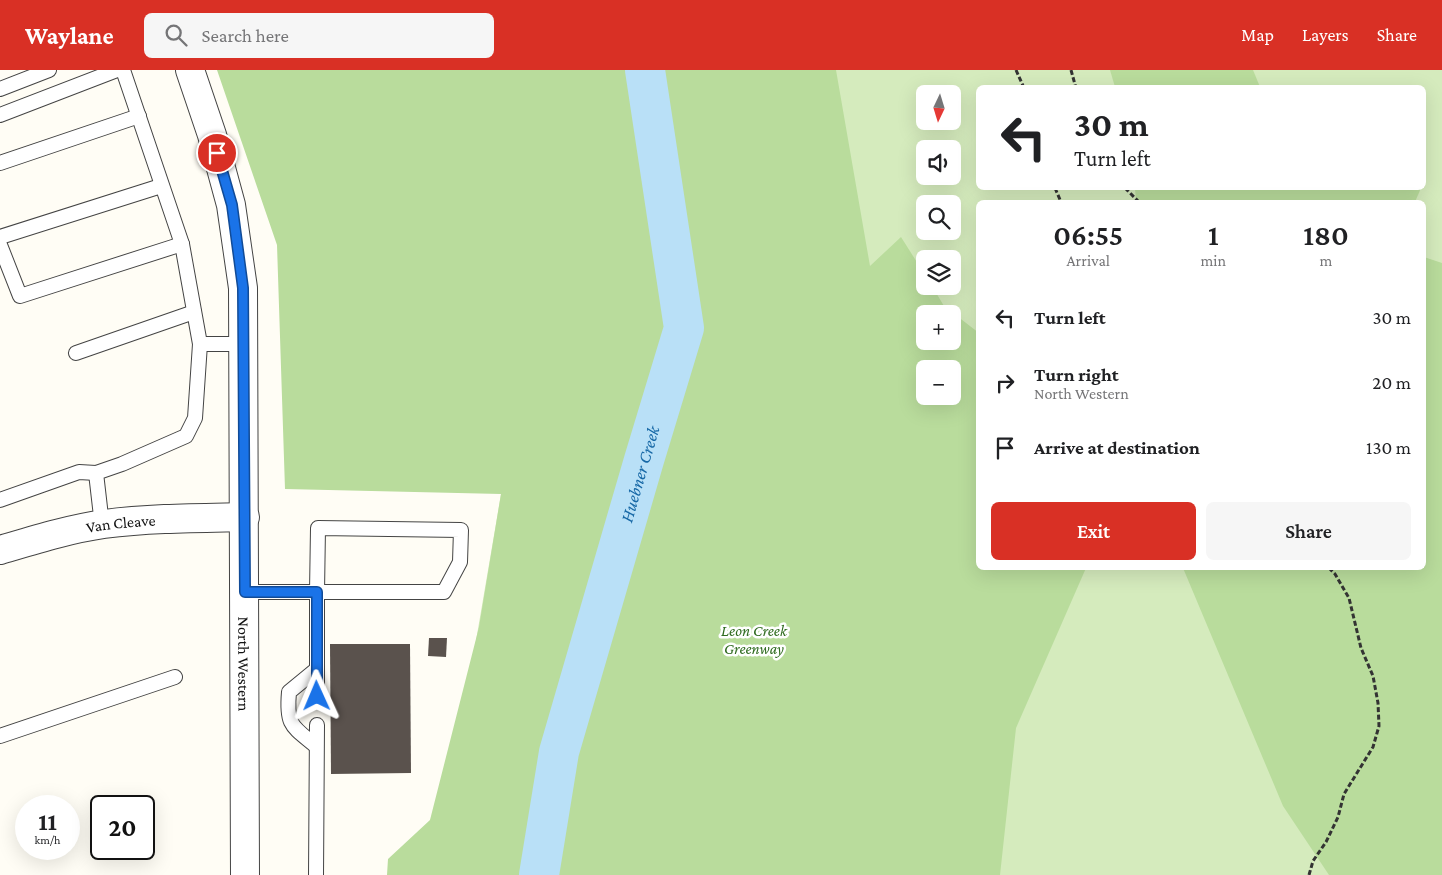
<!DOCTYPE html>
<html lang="en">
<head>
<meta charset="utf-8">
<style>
	body { margin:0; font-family:"Crimson Pro",serif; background:#f6f6f6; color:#202124; height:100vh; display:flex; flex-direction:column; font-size:19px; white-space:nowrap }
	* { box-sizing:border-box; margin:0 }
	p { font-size:16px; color:#757577 }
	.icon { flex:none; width:28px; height:28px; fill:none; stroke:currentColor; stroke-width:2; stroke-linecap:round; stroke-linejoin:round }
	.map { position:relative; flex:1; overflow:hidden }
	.panel { position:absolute; left:976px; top:130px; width:450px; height:370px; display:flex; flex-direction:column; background:#fff; border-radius:8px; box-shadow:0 5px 20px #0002 }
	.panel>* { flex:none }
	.banner { position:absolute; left:976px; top:15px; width:450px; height:105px; border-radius:8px; box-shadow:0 5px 20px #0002; background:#fff; color:#202124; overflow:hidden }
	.needle { width:32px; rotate:184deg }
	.controls { position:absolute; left:916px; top:15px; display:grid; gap:10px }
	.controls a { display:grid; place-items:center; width:45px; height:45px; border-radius:8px; background:#fff; box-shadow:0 5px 20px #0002; font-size:25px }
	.speed { position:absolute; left:15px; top:725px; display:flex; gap:10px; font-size:25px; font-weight:700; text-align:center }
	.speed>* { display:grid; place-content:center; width:65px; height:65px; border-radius:50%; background:#fff; box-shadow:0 5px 20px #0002; line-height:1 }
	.speed small { font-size:12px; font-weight:400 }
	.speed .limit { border:2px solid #111; border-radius:8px; background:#fff; color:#111 }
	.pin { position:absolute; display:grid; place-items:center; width:42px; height:42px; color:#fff; margin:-21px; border:2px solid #fff; border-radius:50%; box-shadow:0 1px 5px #0007 }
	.me { position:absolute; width:55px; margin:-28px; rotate:359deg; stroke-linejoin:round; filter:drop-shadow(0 0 4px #0008) }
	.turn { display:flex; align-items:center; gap:18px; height:105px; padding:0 15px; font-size:22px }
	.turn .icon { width:65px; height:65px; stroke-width:2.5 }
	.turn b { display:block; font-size:35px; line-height:42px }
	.eta { display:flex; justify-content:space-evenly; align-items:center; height:85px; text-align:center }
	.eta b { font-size:30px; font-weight:600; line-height:35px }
	.action { display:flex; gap:10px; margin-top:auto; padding:10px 15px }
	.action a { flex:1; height:58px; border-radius:8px; background:#d93025; color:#fff; font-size:20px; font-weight:600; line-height:58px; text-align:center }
	.action a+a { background:#f6f6f6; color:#202124 }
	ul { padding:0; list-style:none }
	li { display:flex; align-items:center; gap:15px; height:65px; padding:0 15px }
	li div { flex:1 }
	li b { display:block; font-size:19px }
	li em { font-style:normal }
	header { display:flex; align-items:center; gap:30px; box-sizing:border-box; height:70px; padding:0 25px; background:#d93025; color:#fff }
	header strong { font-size:24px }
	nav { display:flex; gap:28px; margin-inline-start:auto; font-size:18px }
	.search { width:350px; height:45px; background:#f6f6f6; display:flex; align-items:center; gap:12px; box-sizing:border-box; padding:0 18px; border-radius:8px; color:#757577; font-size:19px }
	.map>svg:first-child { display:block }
	.green { fill:#d5ebbd; fill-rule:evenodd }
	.forest { fill:#b9dc9c; fill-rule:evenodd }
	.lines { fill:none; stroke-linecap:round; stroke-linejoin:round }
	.river { stroke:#b9e0f7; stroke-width:40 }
	.building { fill:#5a524d }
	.service-casing { stroke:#444; stroke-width:16 }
	.minor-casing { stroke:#444; stroke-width:30 }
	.path { stroke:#333; stroke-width:3; stroke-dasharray:5 2.5; stroke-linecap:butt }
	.service { stroke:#fff; stroke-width:14 }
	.minor { stroke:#fff; stroke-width:28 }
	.route-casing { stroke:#114b97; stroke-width:12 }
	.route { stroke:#1a73e8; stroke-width:9 }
	.labels { text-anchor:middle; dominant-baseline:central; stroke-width:5; stroke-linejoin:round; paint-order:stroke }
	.street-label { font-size:16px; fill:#111; stroke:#fff }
	.park-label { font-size:16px; font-style:italic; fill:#2f6b1f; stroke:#fff }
	.water-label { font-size:18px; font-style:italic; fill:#1768a6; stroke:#fff }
</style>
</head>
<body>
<header>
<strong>Waylane</strong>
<div class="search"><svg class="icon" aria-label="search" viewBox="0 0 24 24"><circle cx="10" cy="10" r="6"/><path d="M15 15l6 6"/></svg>Search here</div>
<nav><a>Map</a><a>Layers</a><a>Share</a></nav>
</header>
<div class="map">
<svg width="1442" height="805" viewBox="0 0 1442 805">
	<rect width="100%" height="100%" fill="#fffdf5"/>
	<path class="green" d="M561 0H1442V805H436L501 424ZM979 18H1424V118H979ZM925 24H952V51H925ZM925 79H952V106H925ZM979 132H1424V498H979ZM925 134H952V161H925ZM925 189H952V216H925ZM925 244H952V271H925ZM925 299H952V326H925Z"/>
	<g class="forest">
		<path d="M217 0H836L870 196 901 167 925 205V216H932L944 236 979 263V498H1086L1016 658 1000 805H387L388 789 430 750 479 557 501 424 285 419 277 175ZM925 244H952V271H925ZM925 299H952V326H925Z"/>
		<polygon points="1110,0 1253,0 1260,17 1115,17"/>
		<polygon points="1135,118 1421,118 1415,132 1136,132"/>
		<polygon points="1424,187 1442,193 1442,805 1329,805 1283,736 1183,498 1424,498"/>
	</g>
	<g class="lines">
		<path class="river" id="s1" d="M539 805 559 682 644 390 684 258 645 0"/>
	</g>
	<g class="building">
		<polygon points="429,568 447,568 446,587 428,586"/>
		<polygon points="330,574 410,574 411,703 331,704"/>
	</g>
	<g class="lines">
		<g class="service-casing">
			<g id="service">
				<polyline points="0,19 49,0"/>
				<polyline points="0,45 117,0"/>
				<polyline points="0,93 139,46"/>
				<polyline points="0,167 161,116"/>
				<polyline points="0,175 20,226 182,174"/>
				<polyline points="200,274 244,274"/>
				<polyline points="76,283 194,242"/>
				<polyline points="0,430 79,402 96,403"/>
				<polyline points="102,455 96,403 122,394 186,366 195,348 200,274 182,174 123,0"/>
				<polyline points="245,522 317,522 318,458 461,460 460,492 444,522 317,522 317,626"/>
				<polyline points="0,666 175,607"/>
				<path d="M316 676C292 656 286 656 289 622L317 599"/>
				<polyline points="316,805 317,655"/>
			</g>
		</g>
		<g class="minor-casing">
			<g id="minor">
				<path id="s2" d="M190 0 212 65 231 135 243 218 245 805"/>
				<path id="s3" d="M0 480C34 470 69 459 104 454 151 448 198 448 245 447"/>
			</g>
		</g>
		<g class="path">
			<polyline points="1016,0 1024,18"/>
			<polyline points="1071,0 1076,18"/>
			<polyline points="1055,118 1061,132"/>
			<polyline points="1125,118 1139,132"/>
			<polyline points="1309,805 1313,791 1326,772 1338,747 1344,724 1373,677 1379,656 1378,633 1373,606 1361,578 1349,528 1335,504 1329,498"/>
		</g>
		<use href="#service" class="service"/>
		<use href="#minor" class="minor"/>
	</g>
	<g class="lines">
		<g class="route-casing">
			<polyline id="route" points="217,83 232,135 243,218 245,522 317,522 317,626"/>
		</g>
		<use href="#route" class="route"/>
	</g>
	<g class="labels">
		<g class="street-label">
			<text stroke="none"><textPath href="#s3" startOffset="124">Van Cleave</textPath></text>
			<text stroke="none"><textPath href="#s2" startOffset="601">North Western</textPath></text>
		</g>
		<g class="park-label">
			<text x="754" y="560">Leon Creek<tspan x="754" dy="18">Greenway</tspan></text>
		</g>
		<g class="water-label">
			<text stroke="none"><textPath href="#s1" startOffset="414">Huebner Creek</textPath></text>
		</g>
	</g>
</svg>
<div class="controls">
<a><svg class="needle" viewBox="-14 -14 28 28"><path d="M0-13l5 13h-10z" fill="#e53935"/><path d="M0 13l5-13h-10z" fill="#757577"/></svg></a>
<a><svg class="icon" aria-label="sound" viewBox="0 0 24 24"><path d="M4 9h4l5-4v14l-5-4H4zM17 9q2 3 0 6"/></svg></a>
<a><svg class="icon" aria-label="search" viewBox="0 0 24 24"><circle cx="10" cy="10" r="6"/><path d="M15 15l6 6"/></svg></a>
<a><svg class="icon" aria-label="layers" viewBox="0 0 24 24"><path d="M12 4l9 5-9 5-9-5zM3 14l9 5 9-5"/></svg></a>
<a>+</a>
<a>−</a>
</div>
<div class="speed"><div>11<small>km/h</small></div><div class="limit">20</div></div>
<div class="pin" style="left:217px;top:83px;background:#d93025"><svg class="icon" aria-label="arrive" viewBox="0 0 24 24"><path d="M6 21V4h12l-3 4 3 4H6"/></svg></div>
<svg class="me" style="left:317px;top:626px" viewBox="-20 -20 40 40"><path d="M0-17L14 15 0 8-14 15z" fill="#1a73e8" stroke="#fff" stroke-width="4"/></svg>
<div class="banner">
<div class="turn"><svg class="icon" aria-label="left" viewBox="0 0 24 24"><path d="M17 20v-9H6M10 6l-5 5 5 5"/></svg><div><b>30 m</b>Turn left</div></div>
</div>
<section class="panel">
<div class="eta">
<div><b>06:55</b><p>Arrival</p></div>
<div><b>1</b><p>min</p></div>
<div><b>180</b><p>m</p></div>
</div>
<ul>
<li><svg class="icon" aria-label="left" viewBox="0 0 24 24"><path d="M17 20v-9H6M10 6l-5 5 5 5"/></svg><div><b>Turn left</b></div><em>30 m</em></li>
<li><svg class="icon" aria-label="right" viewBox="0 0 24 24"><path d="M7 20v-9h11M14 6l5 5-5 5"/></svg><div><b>Turn right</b><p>North Western</p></div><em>20 m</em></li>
<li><svg class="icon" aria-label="arrive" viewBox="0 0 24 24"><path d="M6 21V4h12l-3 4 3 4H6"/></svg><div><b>Arrive at destination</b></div><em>130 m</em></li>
</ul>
<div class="action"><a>Exit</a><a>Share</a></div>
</section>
</div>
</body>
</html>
